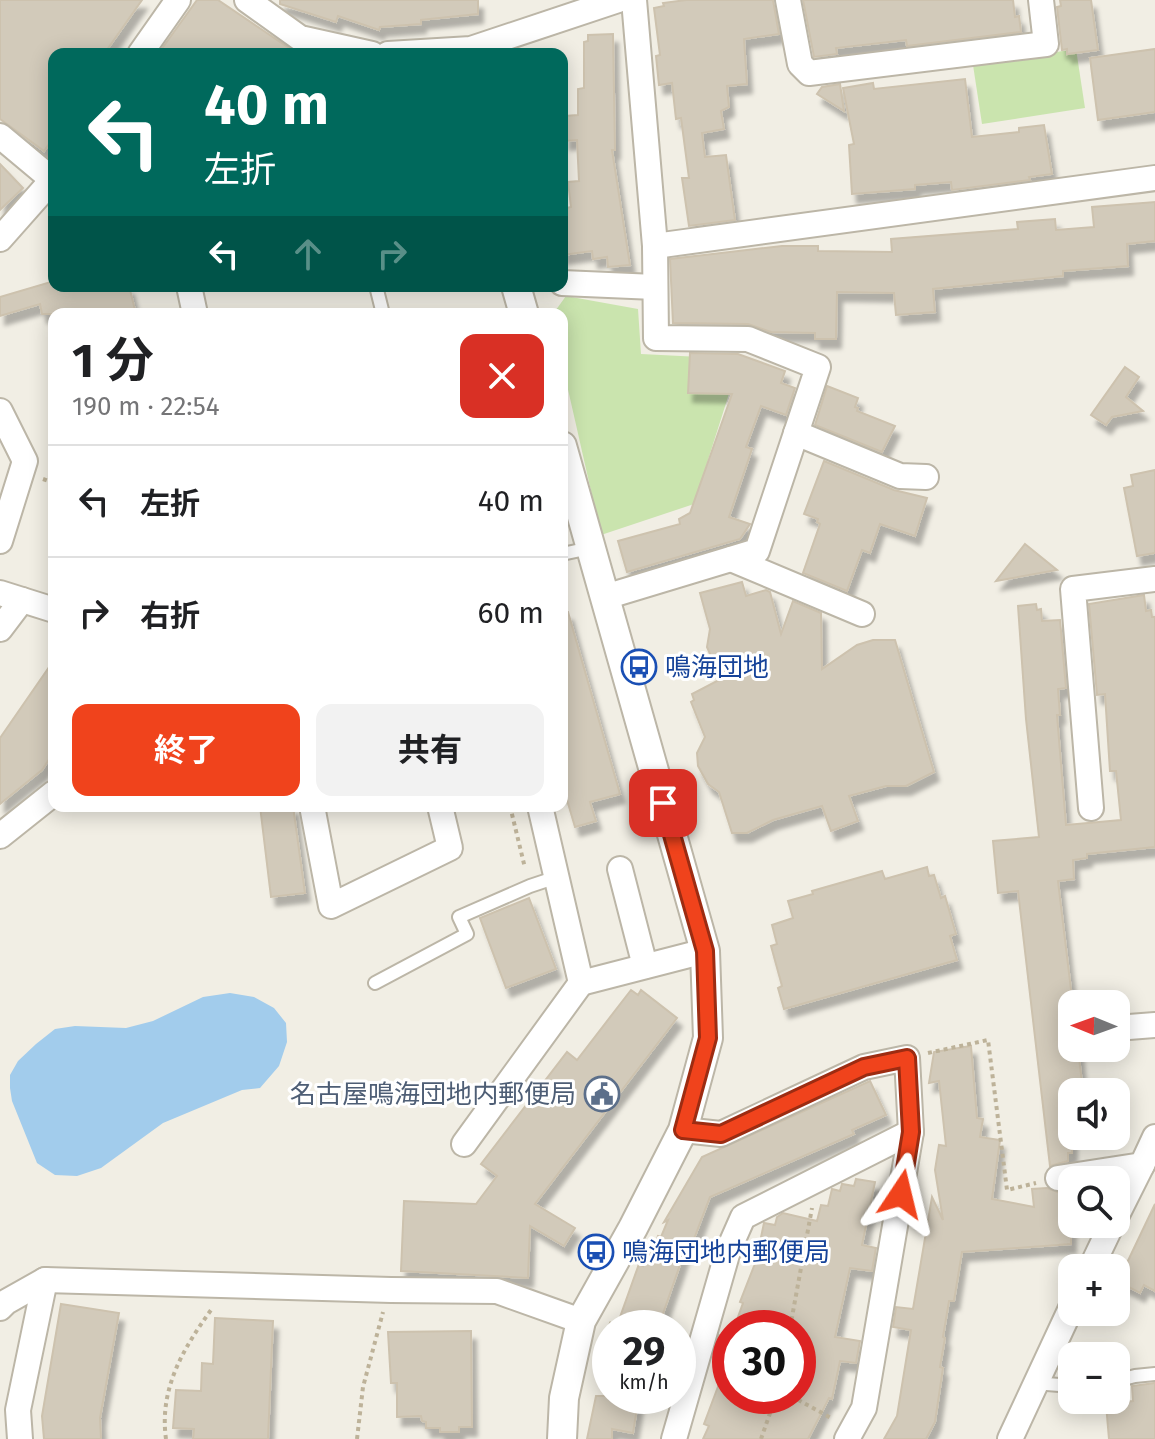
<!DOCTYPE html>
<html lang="ja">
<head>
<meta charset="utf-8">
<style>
	body { margin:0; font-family:"Fira Sans","Noto Sans JP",sans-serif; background:#f2f2f2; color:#202124; height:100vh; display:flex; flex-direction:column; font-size:30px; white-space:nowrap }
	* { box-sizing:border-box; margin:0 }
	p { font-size:26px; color:#757577 }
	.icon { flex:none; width:44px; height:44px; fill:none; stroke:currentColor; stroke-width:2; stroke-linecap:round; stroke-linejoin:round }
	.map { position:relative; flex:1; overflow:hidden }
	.side { position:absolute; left:48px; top:308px; width:520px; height:504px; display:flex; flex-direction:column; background:#fff; border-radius:16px; box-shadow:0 4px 20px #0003 }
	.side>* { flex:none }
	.guide { position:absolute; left:48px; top:48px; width:520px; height:244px; border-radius:16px; box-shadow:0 4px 20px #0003; background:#00695c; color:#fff; overflow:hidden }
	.needle { width:52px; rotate:271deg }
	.tools { position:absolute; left:1058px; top:990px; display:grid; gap:16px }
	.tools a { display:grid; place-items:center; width:72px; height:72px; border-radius:16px; background:#fff; box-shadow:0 4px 20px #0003; font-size:40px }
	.speed { position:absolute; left:592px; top:1310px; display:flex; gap:16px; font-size:40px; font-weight:700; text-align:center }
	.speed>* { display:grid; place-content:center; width:104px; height:104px; border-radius:50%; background:#fff; box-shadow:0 4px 20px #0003; line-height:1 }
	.speed small { font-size:20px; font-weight:400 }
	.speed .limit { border:12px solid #d22; background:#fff; color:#111 }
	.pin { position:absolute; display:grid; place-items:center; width:68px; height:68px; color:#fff; margin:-34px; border-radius:16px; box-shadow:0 4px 12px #0006 }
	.me { position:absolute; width:88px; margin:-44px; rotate:10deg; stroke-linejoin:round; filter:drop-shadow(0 0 6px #0008) }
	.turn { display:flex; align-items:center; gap:28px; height:168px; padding:0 24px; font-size:36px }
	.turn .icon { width:104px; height:104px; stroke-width:2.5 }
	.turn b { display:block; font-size:56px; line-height:68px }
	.lanes { display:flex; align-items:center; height:76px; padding:0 24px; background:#0003; justify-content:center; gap:40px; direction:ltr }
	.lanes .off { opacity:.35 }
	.round { display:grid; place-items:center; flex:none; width:84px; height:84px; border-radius:16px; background:#f2f2f2 }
	.summary { display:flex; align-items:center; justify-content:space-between; height:136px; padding:0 24px }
	h1 { font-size:48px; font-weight:700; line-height:60px }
	.cta { display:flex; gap:16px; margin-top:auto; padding:16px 24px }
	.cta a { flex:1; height:92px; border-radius:16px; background:#f0431c; color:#fff; font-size:32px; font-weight:700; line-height:92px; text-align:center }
	.cta a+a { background:#f2f2f2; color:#202124 }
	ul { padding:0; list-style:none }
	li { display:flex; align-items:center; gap:24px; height:112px; padding:0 24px; border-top:2px solid #e0e0e0 }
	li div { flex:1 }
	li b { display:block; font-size:30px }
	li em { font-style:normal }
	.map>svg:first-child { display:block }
	.green { fill:#cae4ae }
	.water { fill:#a2ccec }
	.building { fill:#d2caba; stroke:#cdc2ae; stroke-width:2; filter:url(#shadow) }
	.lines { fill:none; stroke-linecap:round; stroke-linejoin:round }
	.service-casing { stroke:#bcb6a7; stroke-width:16 }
	.minor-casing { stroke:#bcb6a7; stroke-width:28 }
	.tertiary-casing { stroke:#bcb6a7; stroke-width:32 }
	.path { stroke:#bdb299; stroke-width:4; stroke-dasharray:4 4; stroke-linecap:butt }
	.service { stroke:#fff; stroke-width:12 }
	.minor { stroke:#fff; stroke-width:24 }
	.tertiary { stroke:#fff; stroke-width:28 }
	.route-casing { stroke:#9c2c12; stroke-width:20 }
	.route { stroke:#f0431c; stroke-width:14 }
	.labels { text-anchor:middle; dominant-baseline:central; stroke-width:6; stroke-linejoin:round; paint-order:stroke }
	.transit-label { font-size:26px; fill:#164399; stroke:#fff; text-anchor:start }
	.service-label { font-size:26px; fill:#4e5e75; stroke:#fff; text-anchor:end }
</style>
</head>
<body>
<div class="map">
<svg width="1155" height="1439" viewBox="0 0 1155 1439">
	<defs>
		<filter id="shadow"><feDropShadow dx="5" dy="9" stdDeviation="2" flood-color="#0004"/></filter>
	</defs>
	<rect width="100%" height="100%" fill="#f1eee4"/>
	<g class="green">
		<polygon points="1076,49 1085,108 982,124 973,65"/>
		<polygon points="566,296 638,309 641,354 740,359 694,504 601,535 562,363 562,314 553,314"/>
	</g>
	<polygon class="water" points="230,993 254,997 274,1008 286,1023 287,1042 279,1066 260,1088 242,1090 163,1123 101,1168 77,1176 55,1175 37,1163 12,1101 10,1088 10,1075 18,1061 36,1044 55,1029 75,1026 126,1028 153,1021 203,997"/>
	<g class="building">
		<polygon points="0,0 142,0 104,54 54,54 54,137 44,151 0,119"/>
		<polygon points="197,0 218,0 298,54 158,54"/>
		<polygon points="280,0 478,0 478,14 421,20 421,24 380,27 379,30 338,16 336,22 280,4"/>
		<polygon points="686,0 773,0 779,34 744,39 747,84 727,86 729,107 721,111 724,129 702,133 705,157 726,155 735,220 689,226 682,178 689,178 681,118 676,119 672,83 659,85 656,56 660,55 654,8 664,6 663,3"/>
		<polygon points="803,0 1013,0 1015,17 1019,16 1021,32 907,46 906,40 836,48 837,54 814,57"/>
		<polygon points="1060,0 1091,0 1098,50 1067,54 1067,49 1062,50 1057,7 1061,6"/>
		<polygon points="613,34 615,150 612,150 630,265 608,267 607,257 593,259 592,251 562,255 562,209 571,207 568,182 579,181 577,140 565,141 565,116 578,115 578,89 584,88 584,42 588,41 588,35"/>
		<polygon points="1155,49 1155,112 1098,120 1090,58"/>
		<polygon points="965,79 972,137 1019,132 1019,128 1044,125 1052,174 1029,177 1030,180 952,190 951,182 915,185 915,189 852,194 849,145 854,144 843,88 873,83 874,89"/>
		<polygon points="840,84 844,111 817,94 822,87"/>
		<polygon points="0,164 23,188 0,210"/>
		<polygon points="1155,202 1155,241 1127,244 1128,266 1063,271 1063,276 933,289 935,312 896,315 894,293 837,292 836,339 815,339 815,333 771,332 748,324 673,323 670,259 782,246 818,246 818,251 892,252 891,239 1018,229 1017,222 1055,219 1056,230 1094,227 1092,207"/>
		<polygon points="54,281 54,286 129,286 136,314 42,314 40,304 0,316 0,297"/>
		<polygon points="690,353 738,354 785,371 781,383 795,388 786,415 761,406 746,447 752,449 729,517 750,524 740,539 627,572 618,541 680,524 679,519 690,513 732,394 688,393"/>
		<polygon points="1125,367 1139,377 1126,397 1143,411 1112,417 1106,425 1091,415"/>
		<polygon points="827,386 858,398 855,407 858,408 857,411 895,426 882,452 815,425"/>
		<polygon points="824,461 894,490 927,498 915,536 880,524 870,553 862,550 847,591 803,573 820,524 817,522 818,519 804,514"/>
		<polygon points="1155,470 1155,553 1137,556 1124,488 1133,486 1131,475"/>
		<polygon points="1025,544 1057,570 996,581"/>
		<polygon points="742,582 746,596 766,590 770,592 781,634 793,601 821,613 822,669 857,645 873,640 895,640 934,772 906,786 886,786 849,796 858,821 831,831 822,806 773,820 747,833 732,833 719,792 708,784 698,766 697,753 705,737 691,702 694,700 692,694 721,679 707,647 710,629 700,593"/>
		<polygon points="1144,595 1146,611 1151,610 1152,617 1155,617 1155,847 1087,854 1087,858 1073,860 1074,879 1058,881 1072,998 1072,1048 1078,1048 1083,1092 1072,1092 1072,1153 1068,1153 1068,1161 1050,1166 1018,891 998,893 993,841 1039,837 1026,719 1018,606 1036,604 1037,610 1041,609 1042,621 1060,620 1066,688 1058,689 1060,715 1057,715 1066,825 1121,820 1116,771 1110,771 1105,694 1097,695 1089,604"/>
		<polygon points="562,612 568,612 620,794 590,802 596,821 575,827 565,793 562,794"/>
		<polygon points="54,660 54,752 42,770 0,804 0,738"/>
		<polygon points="260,806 293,806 305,893 271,897"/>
		<polygon points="927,867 929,876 934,875 941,898 945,896 956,934 950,936 957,960 784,1009 778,988 782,986 771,946 777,944 772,925 793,918 788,901 813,894 812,891 882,871 885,879"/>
		<polygon points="529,898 556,969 506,988 480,918"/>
		<polygon points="631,990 638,995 641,990 677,1018 535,1204 575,1228 564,1246 530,1226 528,1278 401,1271 404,1201 476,1204 497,1176 481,1164 567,1052 577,1060"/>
		<polygon points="971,1046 977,1118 983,1119 980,1137 1000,1140 992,1199 1034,1207 1032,1189 1047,1188 1060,1193 1071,1191 1071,1244 962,1252 954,1301 949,1301 943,1337 945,1338 940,1367 943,1368 935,1422 926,1439 884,1439 897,1416 911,1330 893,1327 896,1307 913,1309 932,1197 943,1220 935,1170 939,1145 946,1146 939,1081 929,1083 934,1052"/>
		<polygon points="870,1081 886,1115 852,1130 854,1134 710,1197 692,1244 688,1242 658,1328 641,1328 619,1320 639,1264 643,1266 649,1246 654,1248 658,1236 661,1237 668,1220 664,1222 702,1157"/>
		<polygon points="856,1179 875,1182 862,1245 876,1248 872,1271 850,1268 835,1337 860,1341 856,1363 840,1361 832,1399 829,1398 808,1439 703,1439 709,1426 704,1424 728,1360 730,1396 798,1396 798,1328 734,1328 743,1303 740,1302 763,1243 760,1242 764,1223 775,1225 777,1217 783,1213 817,1221 821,1205 828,1206 832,1189 840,1191 842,1184 854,1186"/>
		<polygon points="1155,1204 1155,1291 1144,1285 1140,1293 1121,1283 1128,1268 1125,1267"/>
		<polygon points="61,1304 119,1313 100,1418 101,1439 44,1439 42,1416"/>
		<polygon points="215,1318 273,1321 268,1439 193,1439 194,1429 173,1428 176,1390 201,1391 202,1363 213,1364"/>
		<polygon points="471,1331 472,1427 459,1427 459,1432 440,1432 440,1428 426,1428 426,1422 422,1421 421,1416 397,1417 397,1383 391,1383 388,1332"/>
		<polygon points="719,1335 730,1340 730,1360 714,1353"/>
		<polygon points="1155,1383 1155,1439 1109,1439 1106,1404 1133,1401 1132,1386"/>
		<polygon points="596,1396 639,1396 633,1433 612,1429 612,1439 587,1439"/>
	</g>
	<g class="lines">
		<g class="service-casing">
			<g id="service">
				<polyline points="376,286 383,314"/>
				<polyline points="562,554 590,548"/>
				<polyline points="375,983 467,934 459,917 530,886 557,877"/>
				<polyline points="1116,1381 1135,1376 1155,1374"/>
				<polyline points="1034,1383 1072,1386"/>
			</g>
		</g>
		<g class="minor-casing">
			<g id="minor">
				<polyline points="247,0 300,38 372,54"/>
				<polyline points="788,0 800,64 809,73 1046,44 1041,0"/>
				<polyline points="140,54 178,0"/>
				<polyline points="388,54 471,49 618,0"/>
				<polyline points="0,136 54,181"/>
				<polyline points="0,239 54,178"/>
				<polyline points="655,246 1155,178"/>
				<polyline points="562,283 655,287"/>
				<polyline points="189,286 195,314"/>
				<polyline points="0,411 25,461 0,541"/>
				<polyline points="796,433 900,476 926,477"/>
				<polyline points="731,559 862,614"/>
				<polyline points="0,593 54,610"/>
				<polyline points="605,597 757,551 818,367 748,339 656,338 655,246 634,0"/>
				<polyline points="0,629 22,600"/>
				<polyline points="312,806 331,906 450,848 440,806"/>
				<polyline points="540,806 581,983 705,951"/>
				<polyline points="1091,808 1073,589 1155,579"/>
				<polyline points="0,836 54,793"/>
				<polyline points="620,869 645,966"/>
				<polyline points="1116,1028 1155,1025"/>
				<polyline points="683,1130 721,1134 864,1067 907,1058 911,1132 864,1408 847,1439"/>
				<polyline points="464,1144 581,983"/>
				<polyline points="1058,1178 1142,1165 1155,1137"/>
				<polyline points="1116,1217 1142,1165"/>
				<polyline points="1091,1268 1112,1224"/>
				<polyline points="0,1308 6,1302 45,1280 391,1290 497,1291 581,1321"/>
				<polyline points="20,1439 18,1410 45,1280"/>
				<polyline points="674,1439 728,1251 743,1217 911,1132"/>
				<polyline points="1010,1439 1072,1306"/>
			</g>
		</g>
		<g class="tertiary-casing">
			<g id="tertiary">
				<polyline points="516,286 524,314"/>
				<polyline points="562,446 705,951 708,1038 683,1130 633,1228 581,1321 564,1398 562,1439"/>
			</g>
		</g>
		<g class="path">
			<polyline points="43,479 54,483"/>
			<polyline points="510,806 525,868"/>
			<polyline points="928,1053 988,1040 1007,1190 1036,1183"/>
			<polyline points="609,1323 621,1328"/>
			<polyline points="790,1328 812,1208"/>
			<polyline points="717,1366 730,1371"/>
			<polyline points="791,1396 833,1419"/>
			<path d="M166 1439C159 1389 183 1349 211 1310"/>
			<polyline points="357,1439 363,1387 383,1312"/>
			<polyline points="761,1439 776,1396"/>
		</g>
		<use href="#service" class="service"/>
		<use href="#minor" class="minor"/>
		<use href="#tertiary" class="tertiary"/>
	</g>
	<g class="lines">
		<g class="route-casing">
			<polyline id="route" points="663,803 705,951 708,1038 683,1130 721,1134 864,1067 907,1058 911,1132 901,1194"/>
		</g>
		<use href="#route" class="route"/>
	</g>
	<defs>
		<g id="bus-ring" transform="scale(1.8)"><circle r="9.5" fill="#fff" stroke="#1a4fb4" stroke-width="1.5"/><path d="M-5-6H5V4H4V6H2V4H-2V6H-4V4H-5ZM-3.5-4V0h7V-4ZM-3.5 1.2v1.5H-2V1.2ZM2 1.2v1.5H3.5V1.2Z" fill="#1a4fb4"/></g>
		<g id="civic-ring" transform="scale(1.8)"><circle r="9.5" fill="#fff" stroke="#5c6f8a" stroke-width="1.5"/><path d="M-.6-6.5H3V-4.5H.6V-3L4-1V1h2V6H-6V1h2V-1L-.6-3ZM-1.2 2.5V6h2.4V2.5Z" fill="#5c6f8a"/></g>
	</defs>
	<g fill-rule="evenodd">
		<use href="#bus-ring" x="639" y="667"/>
		<use href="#civic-ring" x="602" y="1094"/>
		<use href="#bus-ring" x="596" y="1252"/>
	</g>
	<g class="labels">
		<g class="transit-label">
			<text x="665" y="667">鳴海団地</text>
			<text x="622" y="1252">鳴海団地内郵便局</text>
		</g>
		<g class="service-label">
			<text x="576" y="1094">名古屋鳴海団地内郵便局</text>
		</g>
	</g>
</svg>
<div class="tools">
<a><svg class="needle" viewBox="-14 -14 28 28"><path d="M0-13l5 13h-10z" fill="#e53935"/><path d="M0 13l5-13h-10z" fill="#757577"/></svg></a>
<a><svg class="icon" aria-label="sound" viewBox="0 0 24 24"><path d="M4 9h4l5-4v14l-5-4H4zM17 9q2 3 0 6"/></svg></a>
<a><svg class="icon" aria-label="search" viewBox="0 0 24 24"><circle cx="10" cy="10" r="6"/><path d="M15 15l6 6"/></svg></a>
<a>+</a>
<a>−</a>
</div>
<div class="speed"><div>29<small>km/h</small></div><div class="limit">30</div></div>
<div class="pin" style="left:663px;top:803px;background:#d93025"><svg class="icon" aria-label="arrive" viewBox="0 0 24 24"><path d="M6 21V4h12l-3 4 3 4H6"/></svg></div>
<svg class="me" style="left:901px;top:1194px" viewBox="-20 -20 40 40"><path d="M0-17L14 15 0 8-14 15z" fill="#f0431c" stroke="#fff" stroke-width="4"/></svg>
<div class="guide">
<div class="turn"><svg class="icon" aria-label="left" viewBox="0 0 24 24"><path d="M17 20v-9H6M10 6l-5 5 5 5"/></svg><div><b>40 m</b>左折</div></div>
<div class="lanes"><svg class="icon" aria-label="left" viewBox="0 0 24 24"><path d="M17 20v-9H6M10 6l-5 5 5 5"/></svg><svg class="icon off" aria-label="ahead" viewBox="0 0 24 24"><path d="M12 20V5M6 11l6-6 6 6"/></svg><svg class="icon off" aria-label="right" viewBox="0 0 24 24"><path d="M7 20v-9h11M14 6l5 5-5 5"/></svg></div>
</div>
<section class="side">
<div class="summary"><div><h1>1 分</h1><p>190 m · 22:54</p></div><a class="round" style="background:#d93025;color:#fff"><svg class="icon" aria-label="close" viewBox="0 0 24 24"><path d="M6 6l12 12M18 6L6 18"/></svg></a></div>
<ul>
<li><svg class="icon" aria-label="left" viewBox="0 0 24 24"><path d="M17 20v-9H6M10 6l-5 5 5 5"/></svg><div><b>左折</b></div><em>40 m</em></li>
<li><svg class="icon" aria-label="right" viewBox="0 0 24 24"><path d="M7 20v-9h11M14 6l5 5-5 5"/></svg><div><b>右折</b></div><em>60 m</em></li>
</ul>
<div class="cta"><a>終了</a><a>共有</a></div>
</section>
</div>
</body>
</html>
